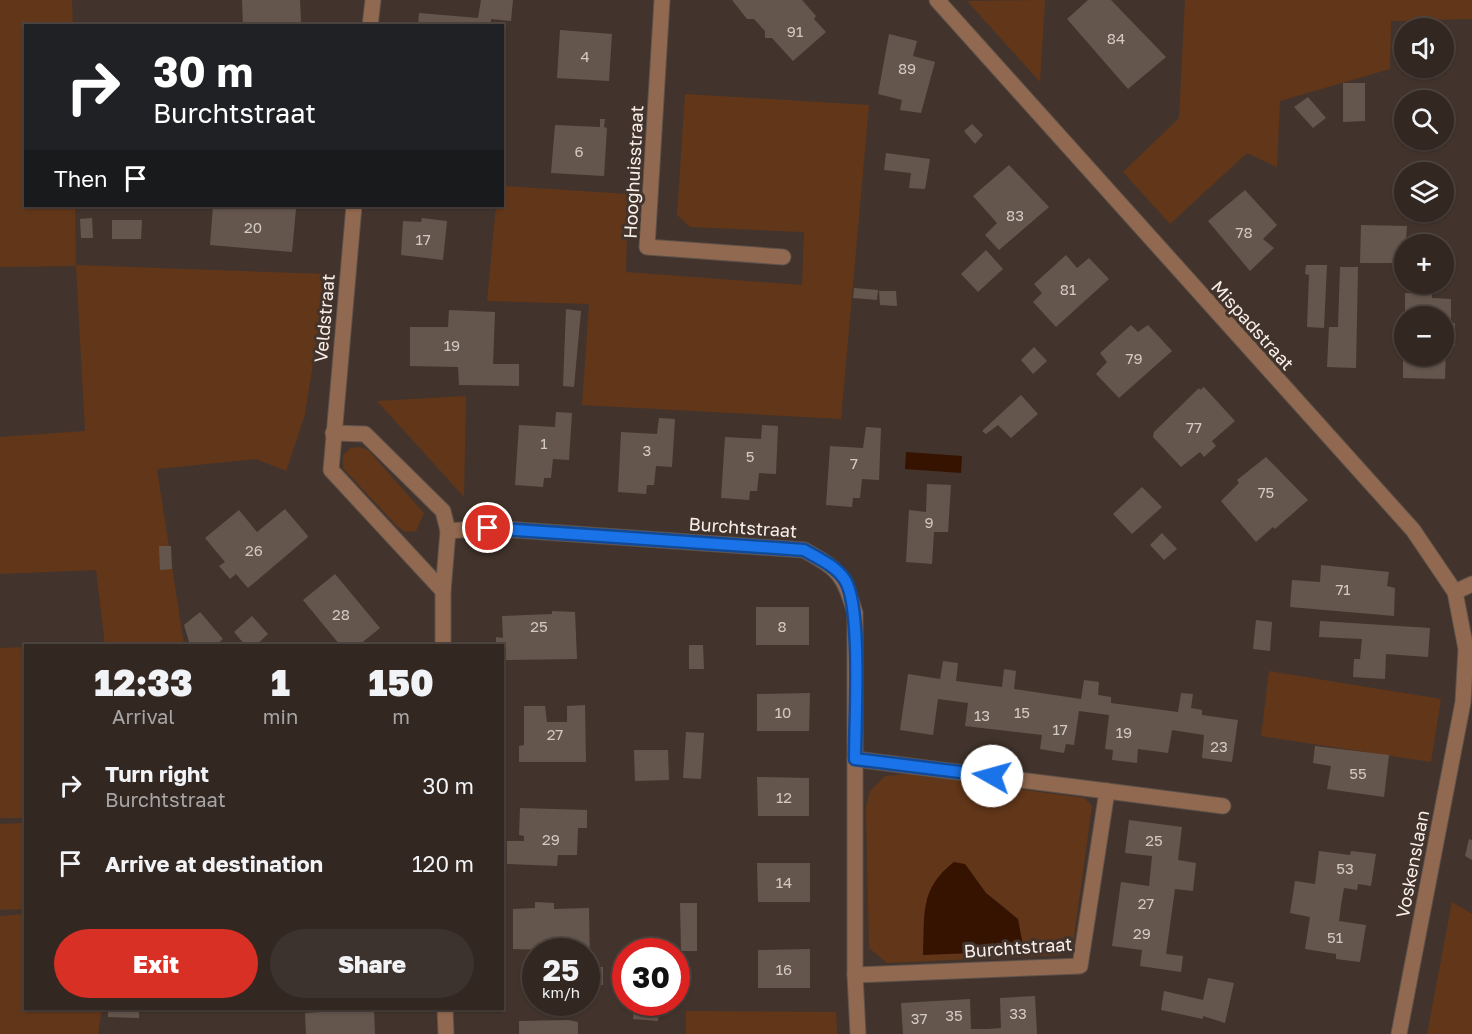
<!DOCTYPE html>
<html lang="en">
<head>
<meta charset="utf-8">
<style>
	body { margin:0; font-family:"Golos Text",sans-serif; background:#3d332e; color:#f1f3f6; height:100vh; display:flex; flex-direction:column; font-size:22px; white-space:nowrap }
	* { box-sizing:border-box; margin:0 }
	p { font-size:20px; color:#a8a5a5 }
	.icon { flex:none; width:33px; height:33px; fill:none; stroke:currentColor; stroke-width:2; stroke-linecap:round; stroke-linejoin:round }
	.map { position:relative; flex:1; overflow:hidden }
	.side { position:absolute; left:24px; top:644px; width:480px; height:366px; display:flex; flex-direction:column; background:#322721; border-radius:0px; box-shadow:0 2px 4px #0004,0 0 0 2px #4d443f }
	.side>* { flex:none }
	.banner { position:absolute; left:24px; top:24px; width:480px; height:183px; border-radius:0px; box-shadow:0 2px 4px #0004,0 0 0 2px #4d443f; background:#202124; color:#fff; overflow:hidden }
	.buttons { position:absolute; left:1394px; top:18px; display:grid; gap:12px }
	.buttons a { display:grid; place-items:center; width:60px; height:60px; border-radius:50%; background:#322721; box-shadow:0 2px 4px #0004,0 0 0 2px #4d443f; font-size:30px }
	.speed { position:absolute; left:522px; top:938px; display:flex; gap:12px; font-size:30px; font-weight:700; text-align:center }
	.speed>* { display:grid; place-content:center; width:78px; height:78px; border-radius:50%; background:#322721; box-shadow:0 2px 4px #0004,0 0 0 2px #4d443f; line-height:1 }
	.speed small { font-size:15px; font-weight:400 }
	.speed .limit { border:9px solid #d22; background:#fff; color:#111 }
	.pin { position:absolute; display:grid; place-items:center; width:51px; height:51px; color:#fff; margin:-26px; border:3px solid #fff; border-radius:50%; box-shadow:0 2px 6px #0007 }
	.me { position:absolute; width:66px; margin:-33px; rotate:277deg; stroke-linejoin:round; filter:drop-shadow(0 0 4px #0008) }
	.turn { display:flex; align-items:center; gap:21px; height:126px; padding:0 30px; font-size:27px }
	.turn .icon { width:78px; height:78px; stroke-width:2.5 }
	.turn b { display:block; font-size:42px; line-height:51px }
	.then { display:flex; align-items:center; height:57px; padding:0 30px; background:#0003; gap:12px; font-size:22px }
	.eta { display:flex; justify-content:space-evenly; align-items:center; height:102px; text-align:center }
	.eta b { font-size:36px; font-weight:800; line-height:42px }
	.cta { display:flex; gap:12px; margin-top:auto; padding:12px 30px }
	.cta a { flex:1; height:69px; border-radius:36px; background:#d93025; color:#fff; font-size:24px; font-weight:800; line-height:69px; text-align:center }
	.cta a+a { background:#3d332e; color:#f1f3f6 }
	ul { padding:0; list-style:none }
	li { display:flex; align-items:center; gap:18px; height:78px; padding:0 30px }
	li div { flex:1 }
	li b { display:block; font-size:22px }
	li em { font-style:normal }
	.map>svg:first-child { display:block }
	.green { fill:#623619; fill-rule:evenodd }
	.water { fill:#351300 }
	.building { fill:#65564d }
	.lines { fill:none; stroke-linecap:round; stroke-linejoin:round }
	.minor-casing { stroke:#5f524a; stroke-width:17 }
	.minor { stroke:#916950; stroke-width:15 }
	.route-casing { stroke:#114b97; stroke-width:15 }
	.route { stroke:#1a73e8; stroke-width:10 }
	.labels { text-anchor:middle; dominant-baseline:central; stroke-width:6; stroke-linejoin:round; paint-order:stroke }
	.number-label { font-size:15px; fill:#d3c9c3 }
	.street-label { font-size:18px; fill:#f8efea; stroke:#42342c }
</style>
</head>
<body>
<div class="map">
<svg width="1472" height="1034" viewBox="0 0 1472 1034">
	<rect width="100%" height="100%" fill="#42342c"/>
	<g class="green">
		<polygon points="0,0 72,0 73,25 26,26 26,206 75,206 76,265 327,274 305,414 286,471 256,459 157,469 184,645 105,645 96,570 0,574 0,437 85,431 76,266 0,267"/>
		<polygon points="1045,0 1040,82 967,1"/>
		<polygon points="1185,0 1472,0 1472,19 1391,21 1390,69 1280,101 1277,167 1247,153 1170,224 1123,172 1179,118"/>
		<polygon points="685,94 869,105 841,419 582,405 589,304 487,301 496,206 502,206 503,186 628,194 626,272 802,285 804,232 690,227 677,215"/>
		<polygon points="466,396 464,497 377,401"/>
		<polygon points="359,447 368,450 424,513 416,531 405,532 397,526 343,468 343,455 351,448"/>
		<polygon points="25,647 25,818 0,818 0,648"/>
		<polygon points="1269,671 1441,699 1431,762 1261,736"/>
		<path d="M908 774 1084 798 1092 806 1073 944 1060 955 887 963 869 948 866 808 870 791 885 776ZM965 864 986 893 1009 911 926 899Z"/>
		<polygon points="25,823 25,909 0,910 0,824"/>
		<polygon points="1452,902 1472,914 1472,1034 1427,1034"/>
		<polygon points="25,914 26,1008 102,1008 98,1034 0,1034 0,916"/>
		<polygon points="686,1011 836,1012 837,1034 686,1034"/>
	</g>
	<g class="water">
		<polygon points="906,452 962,456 961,473 905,469"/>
		<path d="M954 862 965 864 986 893 1018 919 1024 951 923 955C925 914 919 889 954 862Z"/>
	</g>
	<g class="building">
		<polygon points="242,0 300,0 301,23 309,26 243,26"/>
		<polygon points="481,0 513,0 511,21 491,19 491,26 418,26 419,13 478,18"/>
		<polygon points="732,0 802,0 816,16 814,19 826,32 793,61 772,38 765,38 765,31 754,19 747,19"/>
		<polygon points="1088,0 1111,0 1166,57 1128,89 1067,19"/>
		<polygon points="560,30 612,34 609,81 557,78"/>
		<polygon points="889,34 917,41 913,56 935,62 921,113 900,110 902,100 878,94"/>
		<polygon points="1343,83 1365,83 1365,121 1343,122"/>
		<polygon points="1308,97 1326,118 1313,128 1294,107"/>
		<polygon points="600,119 605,119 604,127 607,128 604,176 551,173 555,125 600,127"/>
		<polygon points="972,124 983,135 975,144 964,131"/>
		<polygon points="886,153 930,159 925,189 909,188 911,173 884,170"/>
		<polygon points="1009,165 1049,207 999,250 985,235 997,223 973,196"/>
		<polygon points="1245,190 1277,225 1263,239 1274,248 1250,271 1208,221"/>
		<polygon points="213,206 296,209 292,252 210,245"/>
		<polygon points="92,218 93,238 81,238 80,219"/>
		<polygon points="422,218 447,221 443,260 401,255 403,221 421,222"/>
		<polygon points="112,220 142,220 141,239 112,239"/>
		<polygon points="1361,225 1407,226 1404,263 1360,263"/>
		<polygon points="986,250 1003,269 978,292 961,274"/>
		<polygon points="1066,255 1077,268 1089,258 1109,279 1056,327 1033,302 1042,293 1034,284"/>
		<polygon points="1306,265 1327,265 1324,328 1307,327 1309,275 1305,274"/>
		<polygon points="1340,267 1358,267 1356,368 1327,367 1329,327 1338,327"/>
		<polygon points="854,288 878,290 877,300 853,298"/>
		<polygon points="879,291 896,291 897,306 880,305"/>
		<polygon points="1405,293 1432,293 1432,298 1451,299 1451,323 1455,323 1455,346 1446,346 1445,379 1403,378 1403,356 1443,356 1443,316 1405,316"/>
		<polygon points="566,309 581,311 574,387 563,386"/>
		<polygon points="449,310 495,312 493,364 519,364 519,386 459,385 458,367 410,366 410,327 448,327"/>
		<polygon points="1131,325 1138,332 1148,325 1172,351 1119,398 1096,374 1107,362 1100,353"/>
		<polygon points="1034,347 1047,361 1033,374 1021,360"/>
		<polygon points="1204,387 1235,421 1212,441 1216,446 1204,457 1200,452 1181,467 1153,437 1154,432 1199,388 1200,390"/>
		<polygon points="1021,395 1038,414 1011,438 998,425 986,434 982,431"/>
		<polygon points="556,412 572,413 569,460 553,459 551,478 544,478 543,487 515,485 519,425 555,427"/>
		<polygon points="659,418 675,419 672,467 656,466 654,485 647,485 646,494 618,492 621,432 657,434"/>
		<polygon points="762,425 778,426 776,474 759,473 757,491 750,491 749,500 721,498 725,437 761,439"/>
		<polygon points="866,427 881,428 879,480 862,479 860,498 853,498 852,507 826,505 830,446 863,448"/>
		<polygon points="1266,457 1308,500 1275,529 1273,527 1256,542 1221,501 1239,483 1237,480"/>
		<polygon points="927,484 951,485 948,532 934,532 932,564 906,562 909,510 926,512"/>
		<polygon points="1142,487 1162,507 1132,534 1113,514"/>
		<polygon points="285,509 308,536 307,538 248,588 236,574 230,579 219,566 225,562 205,538 239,510 257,532"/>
		<polygon points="1162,533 1177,549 1164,560 1150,545"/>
		<polygon points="159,546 171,546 172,569 160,570"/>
		<polygon points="1321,565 1389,572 1387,586 1395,588 1394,616 1290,607 1292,580 1320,582"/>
		<polygon points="335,574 380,628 359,645 340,645 303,600"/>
		<rect x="756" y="607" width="53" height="38"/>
		<polygon points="552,611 575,612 577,659 502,660 502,645 496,645 496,637 503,638 502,616 552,614"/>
		<polygon points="200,612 223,639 216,645 190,645 184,625"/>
		<polygon points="252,616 268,634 256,645 245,645 234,632"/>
		<polygon points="1256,620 1272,622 1270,651 1253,649"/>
		<polygon points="1320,621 1430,628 1428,657 1386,654 1385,679 1353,677 1354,659 1360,659 1362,639 1319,637"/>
		<polygon points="689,645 703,645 704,669 689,669"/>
		<polygon points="943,661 958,663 956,681 1002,687 1004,669 1016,671 1014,689 1081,699 1084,680 1099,682 1098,695 1111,697 1111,703 1178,712 1181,693 1193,694 1191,708 1202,710 1202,715 1238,720 1232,762 1202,758 1204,735 1172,730 1168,753 1138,749 1137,763 1112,760 1113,750 1105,749 1109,715 1079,711 1074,745 1066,744 1064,753 1040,749 1042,735 965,726 968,703 938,699 933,735 900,730 908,674 940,679"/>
		<polygon points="810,693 809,731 757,731 757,694"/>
		<polygon points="585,705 586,762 519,762 519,746 524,745 524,706 545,706 547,722 567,722 567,706"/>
		<polygon points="686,732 704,733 701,779 683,778"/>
		<polygon points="1315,746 1389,755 1384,797 1327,789 1331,766 1313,763"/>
		<polygon points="634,750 668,750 669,780 635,781"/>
		<polygon points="757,777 809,778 809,816 758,816"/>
		<polygon points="520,808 587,810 587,828 578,828 577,855 558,855 557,866 507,864 507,841 524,841 524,836 519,835"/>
		<polygon points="1129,820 1182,827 1178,860 1196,863 1193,891 1175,889 1166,954 1183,956 1181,972 1140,966 1142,950 1112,946 1121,882 1149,886 1152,856 1125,853"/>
		<polygon points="1469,839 1472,840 1472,860 1465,856"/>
		<polygon points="1319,851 1350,855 1351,851 1376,854 1371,886 1358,884 1357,890 1344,888 1341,905 1339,921 1366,925 1360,962 1336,959 1336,954 1305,949 1310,917 1290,913 1295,881 1315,884"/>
		<polygon points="757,863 810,863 810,902 758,902"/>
		<polygon points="535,902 554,903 554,909 589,908 590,967 603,967 603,985 586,985 586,951 513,949 513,909 535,908"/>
		<polygon points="680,903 697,903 697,951 681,951"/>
		<polygon points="810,949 810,988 758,988 758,950"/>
		<polygon points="1208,978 1234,983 1225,1023 1203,1016 1203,1019 1161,1010 1164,991 1203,1000"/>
		<polygon points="1035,996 1037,1034 903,1034 901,1003 970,999 971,1029 987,1029 1001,1028 1000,998"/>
		<polygon points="634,1005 659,1007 658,1021 633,1019"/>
		<polygon points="108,1008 139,1008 139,1018 108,1017"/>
		<polygon points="319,1008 374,1008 375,1034 306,1034 305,1013 319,1012"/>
		<polygon points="568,1020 578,1022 578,1034 519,1034 519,1021"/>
	</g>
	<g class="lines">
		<g class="minor-casing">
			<g id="minor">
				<polyline points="662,0 647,247 783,257"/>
				<polyline points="937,0 1413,530 1455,592 1466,649 1463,702 1399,1034"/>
				<polyline points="370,26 373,0"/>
				<polyline points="354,206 331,470 443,591"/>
				<polyline points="333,433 365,434 443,511 448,531 443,591 443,645"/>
				<path d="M448 531 488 528 804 550C840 570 843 574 855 613V975L858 1034"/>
				<polyline points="1455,592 1472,584"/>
				<polyline points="855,759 1107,791"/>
				<polyline points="855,975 1080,966 1107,791 1223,806"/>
				<polyline points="445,1008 446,1034"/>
			</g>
		</g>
		<use href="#minor" class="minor"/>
	</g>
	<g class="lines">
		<g class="route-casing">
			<path id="route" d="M488 528 804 550C818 558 836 566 845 580 862 607 855 721 855 759L992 776"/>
		</g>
		<use href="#route" class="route"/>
	</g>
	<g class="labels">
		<g class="number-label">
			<text x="795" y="31">91</text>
			<text x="1116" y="38">84</text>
			<text x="585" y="56">4</text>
			<text x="907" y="68">89</text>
			<text x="579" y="151">6</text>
			<text x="1015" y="215">83</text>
			<text x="253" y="227">20</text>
			<text x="1244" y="232">78</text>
			<text x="423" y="239">17</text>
			<text x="1068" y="289">81</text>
			<text x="452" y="345">19</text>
			<text x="1134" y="358">79</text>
			<text x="1194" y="427">77</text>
			<text x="544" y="443">1</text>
			<text x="647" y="450">3</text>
			<text x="750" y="456">5</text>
			<text x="854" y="463">7</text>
			<text x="1266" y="492">75</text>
			<text x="929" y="522">9</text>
			<text x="254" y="550">26</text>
			<text x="1343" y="589">71</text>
			<text x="341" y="614">28</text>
			<text x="539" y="626">25</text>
			<text x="782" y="626">8</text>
			<text x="783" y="712">10</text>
			<text x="1022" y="712">15</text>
			<text x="982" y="715">13</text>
			<text x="1060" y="729">17</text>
			<text x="1124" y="732">19</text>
			<text x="555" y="734">27</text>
			<text x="1219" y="746">23</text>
			<text x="1358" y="773">55</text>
			<text x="784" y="797">12</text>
			<text x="551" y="839">29</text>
			<text x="1154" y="840">25</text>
			<text x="1345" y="868">53</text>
			<text x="784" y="882">14</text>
			<text x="1146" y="903">27</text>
			<text x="1142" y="933">29</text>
			<text x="1335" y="937">51</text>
			<text x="784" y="969">16</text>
			<text x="1018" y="1013">33</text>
			<text x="954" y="1015">35</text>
			<text x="919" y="1018">37</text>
		</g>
		<g class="street-label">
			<text transform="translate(633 172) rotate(-87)">Hooghuisstraat</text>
			<text transform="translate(324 318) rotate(-85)">Veldstraat</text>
			<text transform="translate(1253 325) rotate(48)">Mispadstraat</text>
			<text transform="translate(743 527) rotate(4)">Burchtstraat</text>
			<text transform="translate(1412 864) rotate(-79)">Voskenslaan</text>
			<text transform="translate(1018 947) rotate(-4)">Burchtstraat</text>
		</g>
	</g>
</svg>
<div class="buttons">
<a><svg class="icon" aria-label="sound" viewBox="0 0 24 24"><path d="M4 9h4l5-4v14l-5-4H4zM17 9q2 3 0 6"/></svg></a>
<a><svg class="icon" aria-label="search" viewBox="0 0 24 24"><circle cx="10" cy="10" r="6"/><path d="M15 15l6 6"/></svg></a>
<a><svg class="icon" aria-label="layers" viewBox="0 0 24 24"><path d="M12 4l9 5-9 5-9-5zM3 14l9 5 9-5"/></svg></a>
<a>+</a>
<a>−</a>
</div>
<div class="speed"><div>25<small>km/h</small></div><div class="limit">30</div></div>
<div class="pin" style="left:488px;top:528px;background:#d93025"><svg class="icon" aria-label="arrive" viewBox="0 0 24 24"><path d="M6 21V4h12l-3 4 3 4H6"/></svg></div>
<svg class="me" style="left:992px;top:776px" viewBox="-20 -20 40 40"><circle r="19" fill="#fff"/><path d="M0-13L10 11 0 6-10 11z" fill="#1a73e8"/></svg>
<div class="banner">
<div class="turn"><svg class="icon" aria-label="right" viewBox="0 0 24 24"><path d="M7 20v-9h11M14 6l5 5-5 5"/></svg><div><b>30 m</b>Burchtstraat</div></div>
<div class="then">Then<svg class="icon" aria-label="arrive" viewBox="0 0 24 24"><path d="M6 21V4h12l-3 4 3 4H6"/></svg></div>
</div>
<section class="side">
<div class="eta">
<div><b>12:33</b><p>Arrival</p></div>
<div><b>1</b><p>min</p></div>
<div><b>150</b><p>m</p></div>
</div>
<ul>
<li><svg class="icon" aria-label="right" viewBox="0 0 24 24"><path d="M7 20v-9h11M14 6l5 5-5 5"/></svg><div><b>Turn right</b><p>Burchtstraat</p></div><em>30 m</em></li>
<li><svg class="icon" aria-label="arrive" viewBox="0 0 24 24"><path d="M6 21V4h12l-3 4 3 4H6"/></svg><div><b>Arrive at destination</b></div><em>120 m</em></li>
</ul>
<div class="cta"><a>Exit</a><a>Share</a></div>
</section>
</div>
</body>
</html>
